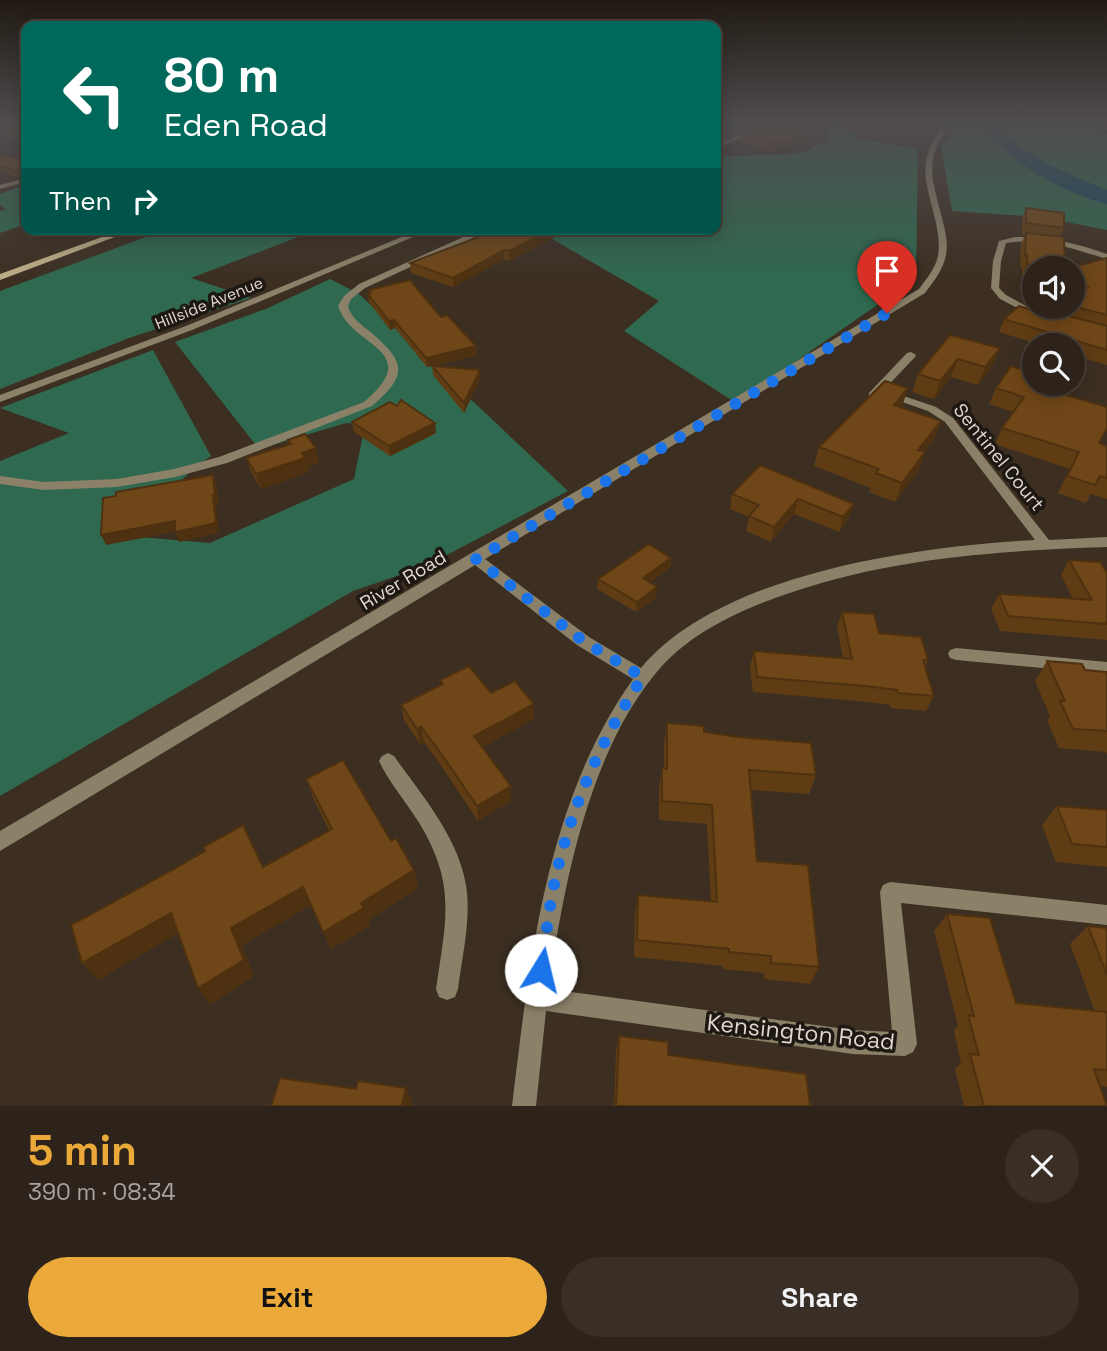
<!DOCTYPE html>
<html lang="en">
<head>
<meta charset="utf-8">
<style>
	body { margin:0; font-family:"Space Grotesk",sans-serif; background:#392f27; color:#f1f3f6; height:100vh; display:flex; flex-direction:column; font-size:26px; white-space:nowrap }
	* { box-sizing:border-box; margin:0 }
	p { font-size:23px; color:#a7a4a2 }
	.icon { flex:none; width:38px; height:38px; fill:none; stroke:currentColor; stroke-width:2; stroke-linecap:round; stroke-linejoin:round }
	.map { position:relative; height:1106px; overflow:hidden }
	.side { display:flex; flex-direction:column; background:#2d231a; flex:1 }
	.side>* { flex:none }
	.banner { position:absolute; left:21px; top:21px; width:700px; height:214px; border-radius:14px; box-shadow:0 4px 18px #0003,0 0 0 2px #484039; background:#00695c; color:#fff; overflow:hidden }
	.controls { position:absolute; left:1022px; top:256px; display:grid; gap:14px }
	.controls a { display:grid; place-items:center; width:63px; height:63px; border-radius:50%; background:#2d231a; box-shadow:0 4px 18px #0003,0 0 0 2px #484039; font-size:35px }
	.pin { position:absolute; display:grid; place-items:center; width:60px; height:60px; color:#fff; margin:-72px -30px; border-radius:50% 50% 50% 0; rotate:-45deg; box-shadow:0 0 7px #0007 }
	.pin .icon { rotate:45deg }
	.me { position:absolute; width:77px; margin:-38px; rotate:9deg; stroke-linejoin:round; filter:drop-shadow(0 0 5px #0008) }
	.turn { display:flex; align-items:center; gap:24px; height:147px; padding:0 28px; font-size:32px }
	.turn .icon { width:91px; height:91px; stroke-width:2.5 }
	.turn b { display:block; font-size:49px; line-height:60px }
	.then { display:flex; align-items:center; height:66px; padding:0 28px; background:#0003; gap:14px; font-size:26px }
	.round { display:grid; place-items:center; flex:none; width:74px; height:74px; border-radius:37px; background:#392f27 }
	.head { display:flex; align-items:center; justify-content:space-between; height:119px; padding:0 28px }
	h1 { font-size:42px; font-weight:700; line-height:52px; color:#eba93a }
	.primary-button { display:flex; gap:14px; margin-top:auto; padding:14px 28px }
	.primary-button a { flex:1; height:80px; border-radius:42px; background:#eba93a; color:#111; font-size:28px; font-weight:700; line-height:80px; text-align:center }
	.primary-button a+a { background:#392f27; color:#f1f3f6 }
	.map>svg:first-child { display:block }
	.green { fill:#2f694f }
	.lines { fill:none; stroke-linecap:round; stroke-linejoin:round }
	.river { fill:#174a61; fill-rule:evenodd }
	.street { fill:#8b8169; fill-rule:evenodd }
	.secondary { fill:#beaf87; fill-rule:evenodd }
	.wall { fill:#5f3c14 }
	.shaded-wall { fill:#4e3110 }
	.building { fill:#6f4617; stroke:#4e3110; stroke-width:2 }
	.route { stroke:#1a73e8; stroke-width:12; stroke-dasharray:0 21.6 }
	.labels { text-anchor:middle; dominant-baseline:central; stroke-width:7; stroke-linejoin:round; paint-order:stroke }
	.far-street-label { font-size:16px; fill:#dfd7cf; stroke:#1e1813 }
	.street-label { font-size:19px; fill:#dfd7cf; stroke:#1e1813 }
	.near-street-label { font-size:23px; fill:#dfd7cf; stroke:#1e1813 }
</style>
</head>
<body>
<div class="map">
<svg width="1107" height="1106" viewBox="0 0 1107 1106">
	<rect width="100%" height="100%" fill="#3c2f22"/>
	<g class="green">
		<polygon points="831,124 855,124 858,139 918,149 916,278 736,403 624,331 659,301 535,229 716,229 716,157 803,153 829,140 827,126"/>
		<polygon points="960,124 1081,124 1107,133 1107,230 1041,217 952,211 941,146"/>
		<polygon points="21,186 26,189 26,224 0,233 0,211 6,209 0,205 0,194"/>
		<polygon points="212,229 319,229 191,278 251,298 129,338 0,389 0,291 165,230 198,235"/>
		<path d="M330 279 359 294 568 491 426 566 353 591 0 796V461L69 433 0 408 153 350 211 456C178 477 160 505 140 537L210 543 354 479 365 425 346 423 259 449 175 342 268 308Z"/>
	</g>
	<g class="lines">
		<path class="river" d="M981 124H997C1025 159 1068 173 1107 190V204C1064 193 1005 161 981 124Z"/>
		<g class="street">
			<polygon points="764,124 772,124 716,149 716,145"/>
			<path d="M944 124H950C922 163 933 180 943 222 946 233 948 244 946 255 943 270 934 281 925 293L485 559 589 637 641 668C720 573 918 546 1035 540L945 422 928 411 885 396V392L889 391 936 407 953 418 1049 540 1107 537V547C995 551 885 558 778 597 736 612 692 633 661 667 590 747 563 885 549 989L853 1030 892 1032 880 892 883 885 890 882 1107 905V925L901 903 917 1044 913 1052 905 1056 853 1054 546 1011 536 1106H512C530 959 545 804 633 679L577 645 475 565 0 851V831L919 289C927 278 935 269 938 256 940 245 938 233 936 223 926 180 915 163 944 124Z"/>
			<polygon points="1092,124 1107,126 1107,130 1093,125"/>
			<polygon points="26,178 26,182 0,189 0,185"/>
			<polygon points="716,221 721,221 722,223 716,225"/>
			<polygon points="421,229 432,229 192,330 0,402 0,395 186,326"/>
			<path d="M481 229H492L365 288 351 299 348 306C351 317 359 323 368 330 405 361 410 374 372 406L227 463 175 477 117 487 44 490 0 484V476L44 482 117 479 174 469 219 457 364 402C426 349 351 348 338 306L344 296 359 284Z"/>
			<path d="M1015 237C1047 236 1077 243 1107 254V259C1074 249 1042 237 1006 243L1001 261 999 288 1006 295 1039 313 1031 315 1000 299 991 288 993 261 999 241Z"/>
			<polygon points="911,352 916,355 915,357 877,397 869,397 869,393 907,353"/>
			<polygon points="956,648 1107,662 1107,674 956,660 950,658 948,654 950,650"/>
			<path d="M388 753 394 756C423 797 461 840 467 892 470 925 462 957 458 989L455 997 447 1000 439 997 436 989C446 920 457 884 418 821 405 801 389 782 379 761L382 756Z"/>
		</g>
		<polygon class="secondary" points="124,229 136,229 0,280 0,274"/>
	</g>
	<g class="wall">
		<polygon points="0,124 26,124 26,141 0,135 0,137"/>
		<polygon points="765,124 901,124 865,136 833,125 786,148 762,150 741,141 742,135"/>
		<polygon points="0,156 26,158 26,178 25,175 18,178 7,172 0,174"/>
		<polygon points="1026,208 1064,228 1060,236 1034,268 1034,292 1024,290 1025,277 1022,276 1022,267 1020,267 1021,244 1025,235 1022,234 1022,219"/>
		<polygon points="495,229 571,229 509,261 504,259 453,287 411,273 410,263 481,236"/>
		<polygon points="1107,258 1107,365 1073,355 1073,345 1041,345 999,332 1004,319 1058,318 1065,315 1070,306 1073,306 1076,299 1073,298 1073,268"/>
		<polygon points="369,290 441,317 476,346 477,355 434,366 480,379 464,413 433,375 432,366 427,367 395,328 390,330 369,302 368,294 370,293"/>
		<polygon points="950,335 1000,348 992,366 978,385 951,377 934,399 912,392 918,374"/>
		<polygon points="1034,383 1061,383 1057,392 1099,443 1107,446 1107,499 1091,494 1086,503 1058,493 1070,469 995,444 1002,428 1013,412 989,404 996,388"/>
		<polygon points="908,388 901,408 941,421 934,439 924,452 918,472 895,502 869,492 871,488 814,466 819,447"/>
		<polygon points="397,406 435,423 436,433 390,456 354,432 352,422"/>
		<polygon points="288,440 319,463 308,467 309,472 261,489 251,472 246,458 289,444"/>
		<polygon points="760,465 849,518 839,532 794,514 771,542 746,531 749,517 730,509 732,494"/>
		<polygon points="671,558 670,568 650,582 656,598 636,612 597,589 598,579"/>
		<polygon points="1069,560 1107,573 1107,640 1000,631 991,609 999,594 1073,599 1061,575"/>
		<polygon points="842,612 928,660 925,667 934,696 926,711 891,708 890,705 859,701 753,692 750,666 754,651 843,658 837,627"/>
		<polygon points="1047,661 1085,670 1107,672 1107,755 1106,752 1059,748 1047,720 1050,716 1035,681"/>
		<polygon points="440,680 491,693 534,719 482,747 511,801 478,821 440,764 424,742 420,744 404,720 401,705 441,685"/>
		<polygon points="667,723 704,732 816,775 809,794 751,790 757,861 819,967 810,984 764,979 764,973 723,969 723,966 634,957 635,913 638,895 711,902 707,824 659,820 659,788 662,768 664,769 664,743"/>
		<polygon points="306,779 391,841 414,870 418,888 368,920 370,926 331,949 311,905 242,945 254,976 210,1004 198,988 178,933 98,980 263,866 329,830 313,798"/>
		<polygon points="1057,806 1107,810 1107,867 1056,862 1042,825"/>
		<polygon points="947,914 1016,1003 1093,1010 1094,1009 1070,944 1088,926 1107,928 1107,1087 1100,1086 1107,1106 964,1106 955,1069 961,1063 954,1031 958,1026 934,931"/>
		<polygon points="619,1036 668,1055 810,1106 614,1106 616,1051"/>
	</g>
	<g class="shaded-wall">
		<polygon points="825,124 834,124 833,125 786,148 762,150 763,144"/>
		<polygon points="885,124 901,124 865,136 866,130"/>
		<polygon points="4,166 7,172 0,174 0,167"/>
		<polygon points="23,169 25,175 18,178 15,171"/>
		<polygon points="553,229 571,229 509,261 509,251"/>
		<polygon points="504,250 504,259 453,287 453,278"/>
		<polygon points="394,320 395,328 390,330 389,321"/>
		<polygon points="476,346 477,355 427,367 426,358"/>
		<polygon points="1000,348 992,366 978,385 985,367"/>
		<polygon points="958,359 951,377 934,399 940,381"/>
		<polygon points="480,370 480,379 464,413 464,403"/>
		<polygon points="908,388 902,407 888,424 894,405"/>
		<polygon points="941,421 934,439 911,469 918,450"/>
		<polygon points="435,423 436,433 390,456 389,446"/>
		<polygon points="316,448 319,463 308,467 309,472 261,489 256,474 302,453"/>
		<polygon points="925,452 918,472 895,502 902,483"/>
		<polygon points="213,475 217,485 219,505 216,505 219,533 179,542 175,532 213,495"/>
		<polygon points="798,499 794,514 771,542 774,527"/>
		<polygon points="854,504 849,518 839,532 843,517"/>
		<polygon points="175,521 179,531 106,545 101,535"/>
		<polygon points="671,558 670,568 642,588 643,578"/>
		<polygon points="657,587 656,598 636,612 637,602"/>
		<polygon points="534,704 534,719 476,751 474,736"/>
		<polygon points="421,727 424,742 420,744 417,729"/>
		<polygon points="511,786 511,801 478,821 477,806"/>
		<polygon points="414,870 418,888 368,920 370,926 331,949 323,932 361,903"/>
		<polygon points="303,887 311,905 242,945 254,976 210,1004 198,988 231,928"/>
		<polygon points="171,913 183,930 98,980 82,963"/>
		<polygon points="406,1088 412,1101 411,1106 402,1106"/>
	</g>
	<g class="building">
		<polygon points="0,124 26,124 26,136 0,130"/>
		<polygon points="765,124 825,124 788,142 763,144 742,135"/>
		<polygon points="848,124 885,124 866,130"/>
		<polygon points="0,156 26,158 26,177 23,169 15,171 4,166 0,167"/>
		<polygon points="1026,208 1064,213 1064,228 1026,223"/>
		<polygon points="495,229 553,229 509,251 504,250 453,278 410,263 481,236"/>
		<polygon points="1026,233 1064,237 1065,268 1034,268 1034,279 1029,278 1030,265 1027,264 1027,255 1025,255"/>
		<polygon points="1107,258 1107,315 1073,306 1073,302 1088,287 1073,285 1073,268 1070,268"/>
		<polygon points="410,280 441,317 447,315 476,346 426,358 394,320 389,321 368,294 371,293 369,290"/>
		<polygon points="1019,306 1058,318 1061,314 1107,326 1107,350 1004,319"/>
		<polygon points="950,335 1000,348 985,367 958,359 940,381 918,374"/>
		<polygon points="432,366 480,370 464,403"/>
		<polygon points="1011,366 1034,373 1034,383 1060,383 1055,392 1107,407 1107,428 1099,443 1107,446 1107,478 1100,476 1095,485 1067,476 1079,452 1002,428 1024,397 996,388"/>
		<polygon points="885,381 908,388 894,405 941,421 918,450 925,452 902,483 876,473 879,469 819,447"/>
		<polygon points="401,400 435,423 389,446 352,422 390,402 397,406"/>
		<polygon points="305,434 316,448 302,453 305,458 256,474 246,458 291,444 288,440"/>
		<polygon points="760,465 854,504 843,517 798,499 774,527 749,516 759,505 732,494"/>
		<polygon points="213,475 215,495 213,495 216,523 175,532 175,521 101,535 103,498 116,496 116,492"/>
		<polygon points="649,544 671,558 643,578 657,587 637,602 598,579"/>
		<polygon points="1069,560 1100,562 1107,573 1107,624 1008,616 999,594 1092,600"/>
		<polygon points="842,612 874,614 879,633 921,637 928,660 923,660 934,696 898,693 897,690 865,686 757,677 754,651 852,659"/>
		<polygon points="1047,661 1082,664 1085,670 1107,672 1107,731 1073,729 1060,701 1065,701"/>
		<polygon points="469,666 491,693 515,681 534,704 474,736 511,786 477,806 438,749 421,727 417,729 401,705 443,684 440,680"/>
		<polygon points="667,723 704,726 704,732 738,737 811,743 816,775 749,770 757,861 808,865 819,967 771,963 771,956 729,952 729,949 637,940 638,895 717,902 712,805 662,801 662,768 667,769"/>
		<polygon points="343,760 391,841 396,838 414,870 361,903 364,908 323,932 303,887 231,928 244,960 198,988 171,913 82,963 71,925 167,873 205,851 203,847 243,825 263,867 332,829 306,779"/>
		<polygon points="1057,806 1107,810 1107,847 1072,844"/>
		<polygon points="947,914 990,918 1016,1003 1107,1012 1107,1070 1094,1069 1107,1106 984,1106 970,1054 979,1055 968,1015 974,1016"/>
		<polygon points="1088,926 1107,928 1107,975"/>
		<polygon points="619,1036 668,1042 668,1055 806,1074 810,1106 616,1106"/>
		<polygon points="280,1078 356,1089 358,1081 406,1088 402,1106 271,1106"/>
	</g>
	<linearGradient id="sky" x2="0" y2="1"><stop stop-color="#211a13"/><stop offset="0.44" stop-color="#504d4f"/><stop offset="1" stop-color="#504d4f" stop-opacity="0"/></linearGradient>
	<rect width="1107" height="279" fill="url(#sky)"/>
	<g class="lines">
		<path class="route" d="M541 970C545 944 548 916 553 890 568 814 600 740 643 677L583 641 476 559 887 313"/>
	</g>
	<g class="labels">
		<g class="far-street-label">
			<text transform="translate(209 303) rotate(-22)">Hillside Avenue</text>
		</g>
		<g class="street-label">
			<text transform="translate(999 457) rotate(51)">Sentinel Court</text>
			<text transform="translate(403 580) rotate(-31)">River Road</text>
		</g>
		<g class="near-street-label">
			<text transform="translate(801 1032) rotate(6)">Kensington Road</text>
		</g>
	</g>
</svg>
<div class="controls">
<a><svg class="icon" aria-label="sound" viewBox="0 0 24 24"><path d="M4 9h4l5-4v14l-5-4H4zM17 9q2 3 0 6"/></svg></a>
<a><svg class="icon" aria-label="search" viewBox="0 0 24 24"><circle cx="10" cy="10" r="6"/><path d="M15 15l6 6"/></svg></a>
</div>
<div class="pin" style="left:887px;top:313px;background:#d93025"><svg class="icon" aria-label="arrive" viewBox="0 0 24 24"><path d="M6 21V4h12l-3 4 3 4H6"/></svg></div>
<svg class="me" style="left:541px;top:970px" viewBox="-20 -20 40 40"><circle r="19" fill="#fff"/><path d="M0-13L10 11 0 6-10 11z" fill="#1a73e8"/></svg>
<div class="banner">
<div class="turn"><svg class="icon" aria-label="left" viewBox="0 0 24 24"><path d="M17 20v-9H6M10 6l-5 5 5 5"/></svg><div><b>80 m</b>Eden Road</div></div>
<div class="then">Then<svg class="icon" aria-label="right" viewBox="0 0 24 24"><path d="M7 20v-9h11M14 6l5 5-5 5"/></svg></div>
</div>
</div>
<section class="side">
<div class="head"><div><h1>5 min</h1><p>390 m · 08:34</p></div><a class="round"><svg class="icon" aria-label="close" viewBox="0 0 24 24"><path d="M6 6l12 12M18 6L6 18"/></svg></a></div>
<div class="primary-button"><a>Exit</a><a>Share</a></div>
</section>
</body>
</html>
